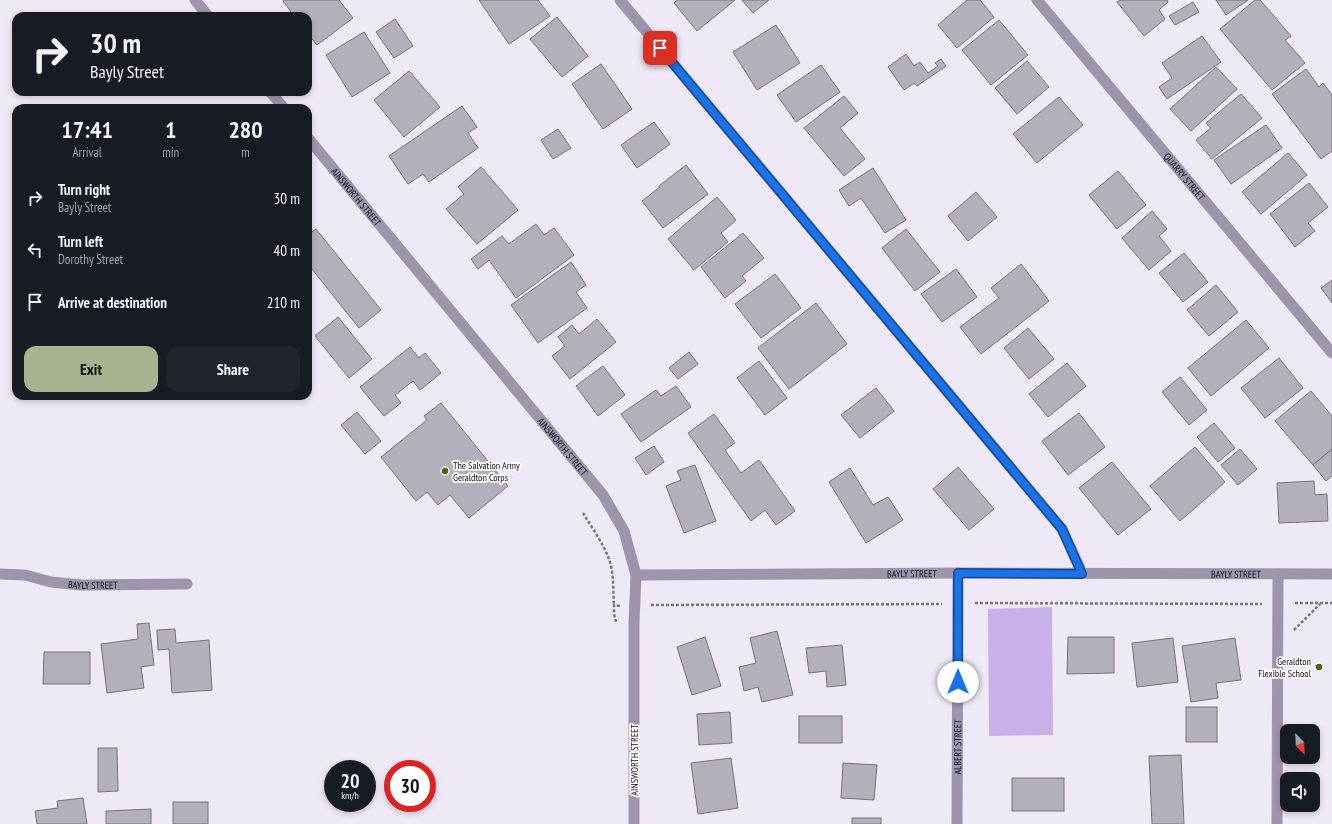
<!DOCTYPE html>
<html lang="en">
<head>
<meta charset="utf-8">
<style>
	body { margin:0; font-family:"PT Sans Narrow",sans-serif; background:#20242c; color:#f1f3f6; height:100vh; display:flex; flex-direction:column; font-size:15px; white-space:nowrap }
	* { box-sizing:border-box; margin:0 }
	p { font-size:13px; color:#9ea1a6 }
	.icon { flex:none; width:22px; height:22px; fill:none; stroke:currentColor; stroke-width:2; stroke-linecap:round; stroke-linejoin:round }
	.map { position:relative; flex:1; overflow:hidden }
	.details { position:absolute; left:12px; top:104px; width:300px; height:296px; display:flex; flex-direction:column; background:#171b24; border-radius:12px; box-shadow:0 2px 6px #0003 }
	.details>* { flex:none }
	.top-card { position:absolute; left:12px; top:12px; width:300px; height:84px; border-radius:12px; box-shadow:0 2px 6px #0003; background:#171b24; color:#f1f3f6; overflow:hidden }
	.needle { width:26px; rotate:157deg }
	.tools { position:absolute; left:1280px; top:724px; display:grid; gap:8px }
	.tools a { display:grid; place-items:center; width:40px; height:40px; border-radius:8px; background:#171b24; box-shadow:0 2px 6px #0003; font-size:20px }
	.speed { position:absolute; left:324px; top:760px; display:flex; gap:8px; font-size:20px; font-weight:700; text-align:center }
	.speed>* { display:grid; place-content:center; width:52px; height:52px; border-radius:50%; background:#171b24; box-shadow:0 2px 6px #0003; line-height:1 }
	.speed small { font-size:10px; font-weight:400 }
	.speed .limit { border:6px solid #d22; background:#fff; color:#111 }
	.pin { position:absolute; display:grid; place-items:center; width:34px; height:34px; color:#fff; margin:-17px; border-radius:8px; box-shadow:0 2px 6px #0006 }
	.me { position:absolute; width:44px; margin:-22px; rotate:0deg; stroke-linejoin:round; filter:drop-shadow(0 0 3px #0008) }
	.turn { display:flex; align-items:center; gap:14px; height:84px; padding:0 12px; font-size:18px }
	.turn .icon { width:52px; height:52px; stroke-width:2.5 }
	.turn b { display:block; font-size:28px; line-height:34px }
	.eta { display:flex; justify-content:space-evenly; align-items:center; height:68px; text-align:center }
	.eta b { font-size:24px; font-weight:600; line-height:28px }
	.primary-button { display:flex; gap:8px; margin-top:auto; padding:8px 12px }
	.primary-button a { flex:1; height:46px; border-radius:12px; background:#a7b28e; color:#111; font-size:16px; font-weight:600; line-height:46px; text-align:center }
	.primary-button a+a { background:#20242c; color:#f1f3f6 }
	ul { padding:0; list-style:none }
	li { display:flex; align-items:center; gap:12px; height:52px; padding:0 12px }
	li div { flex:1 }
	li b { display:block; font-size:15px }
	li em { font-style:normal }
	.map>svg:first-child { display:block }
	.water { fill:#c7b1e6 }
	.building { fill:#b4afbc; stroke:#77727f }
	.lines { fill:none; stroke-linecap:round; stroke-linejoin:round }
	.path { stroke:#78747d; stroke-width:2.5; stroke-dasharray:3 2; stroke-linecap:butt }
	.minor { stroke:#9e94ac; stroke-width:11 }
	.route-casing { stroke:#114b97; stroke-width:10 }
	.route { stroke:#1a73e8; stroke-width:7 }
	.poi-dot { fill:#4d630f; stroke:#fff; stroke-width:1.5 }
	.labels { text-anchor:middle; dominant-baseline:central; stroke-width:3.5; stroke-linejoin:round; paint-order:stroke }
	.street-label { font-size:10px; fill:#0f0d12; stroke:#fff }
	.poi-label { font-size:10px; fill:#0f0d12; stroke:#fff; text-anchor:start }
</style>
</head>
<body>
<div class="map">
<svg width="1332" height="824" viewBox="0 0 1332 824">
	<rect width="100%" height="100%" fill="#efe9f7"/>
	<polygon class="water" points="1052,607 1053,735 989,736 988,609"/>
	<g class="building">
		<polygon points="285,0 339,0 353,18 317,45 308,34 308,16 294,16 283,1"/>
		<polygon points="479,0 538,0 550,16 509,44"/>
		<polygon points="677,0 735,0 697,31 674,3"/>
		<polygon points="742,0 769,0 753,13"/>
		<polygon points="967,0 980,0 994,17 957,48 938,25"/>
		<polygon points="1120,0 1167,0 1168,2 1159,10 1165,19 1144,36 1117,2"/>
		<polygon points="1216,0 1248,0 1226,15"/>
		<polygon points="1255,0 1260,0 1291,36 1285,40 1305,63 1272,90 1220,29"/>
		<polygon points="1193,2 1199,12 1175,25 1169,16"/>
		<polygon points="557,17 588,56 562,77 530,39"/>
		<polygon points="395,19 413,46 394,58 376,32"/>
		<polygon points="999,20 1028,55 991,85 962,50"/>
		<polygon points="776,25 800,63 757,90 733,52"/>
		<polygon points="364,32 390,73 352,97 326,55"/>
		<polygon points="1202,36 1221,62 1167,99 1159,87 1172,78 1162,63"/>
		<polygon points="906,54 914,66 920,62 928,73 938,66 935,63 941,59 946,66 917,86 914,83 904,90 888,67"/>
		<polygon points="1027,61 1049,87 1017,114 995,88"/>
		<polygon points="601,64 632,109 603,129 572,84"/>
		<polygon points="821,65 840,92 796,122 777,95"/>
		<polygon points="1216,67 1237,89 1191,131 1170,109"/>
		<polygon points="1306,69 1319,87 1323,83 1332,95 1332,151 1321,159 1272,94"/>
		<polygon points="409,71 440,107 404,137 374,100"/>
		<polygon points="1241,94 1262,118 1212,159 1196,140 1211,128 1206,123"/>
		<polygon points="844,96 858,113 840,128 865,159 844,176 804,128"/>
		<polygon points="1059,97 1083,125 1037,163 1013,134"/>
		<polygon points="462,106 477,127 468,133 478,148 429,182 423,174 408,184 389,156"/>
		<polygon points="654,122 670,144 637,168 621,145"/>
		<polygon points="1266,125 1282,148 1231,184 1214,160"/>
		<polygon points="558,129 571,148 553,159 541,140"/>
		<polygon points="1288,153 1307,175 1261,214 1242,192"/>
		<polygon points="686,165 708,194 663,228 642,201 660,187 659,186"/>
		<polygon points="481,167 518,210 477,244 446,209 464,194 458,187"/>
		<polygon points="873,168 906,220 885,233 861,198 849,206 839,190"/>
		<polygon points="1118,171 1146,205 1117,229 1089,195"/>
		<polygon points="1309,183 1328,207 1308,223 1315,231 1295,247 1270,214"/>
		<polygon points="976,192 997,217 968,241 948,216"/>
		<polygon points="717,197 736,220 721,233 728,242 694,270 668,239"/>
		<polygon points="1152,211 1167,229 1159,236 1171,251 1149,270 1122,238"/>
		<polygon points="536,224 544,235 554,228 574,255 516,298 489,260 478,269 471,259 502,236 509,244"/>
		<polygon points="316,229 381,310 359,328 308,264 308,235"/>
		<polygon points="906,229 940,272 915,291 882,248"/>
		<polygon points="743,233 764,258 742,276 746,281 725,298 701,267"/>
		<polygon points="1184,253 1208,282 1183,302 1159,273"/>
		<polygon points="571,262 586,285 576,292 587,308 538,343 511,305"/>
		<polygon points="1021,264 1049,301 981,354 960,327 999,298 991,288"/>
		<polygon points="956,269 977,297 942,322 921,294"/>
		<polygon points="775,274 801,308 761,338 735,304"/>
		<polygon points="1332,280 1332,303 1321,288"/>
		<polygon points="1216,285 1238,312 1209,336 1187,310"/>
		<polygon points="816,303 847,344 789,389 758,348"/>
		<polygon points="338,317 372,359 349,378 315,336"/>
		<polygon points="597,319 616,342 570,379 552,356 565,346 558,337 572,325 579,334"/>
		<polygon points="1246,320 1269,348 1211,396 1188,368"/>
		<polygon points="1028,328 1054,359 1029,379 1004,348"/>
		<polygon points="410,347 419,358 425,353 441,373 420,390 413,381 395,395 401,403 384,416 360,387"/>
		<polygon points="689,352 698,364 678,379 669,368"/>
		<polygon points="1279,358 1303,388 1265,418 1241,388"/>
		<polygon points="759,361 787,398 765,415 737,378"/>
		<polygon points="1067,363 1086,386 1048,417 1029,394"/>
		<polygon points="603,366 625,395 598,416 576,386"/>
		<polygon points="1180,377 1207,410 1189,425 1162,392"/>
		<polygon points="676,386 691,407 641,442 621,414 656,390 661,396"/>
		<polygon points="876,388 894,411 860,438 841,415"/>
		<polygon points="1311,391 1332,416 1332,449 1313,465 1275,421"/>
		<polygon points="441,403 508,486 469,518 450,495 438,505 427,492 416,501 381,457 427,420 424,416"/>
		<polygon points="357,412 381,441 365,454 341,425"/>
		<polygon points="1079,413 1105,447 1068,475 1042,441"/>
		<polygon points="714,414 735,443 725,450 741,473 759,460 795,511 776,525 765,510 751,521 688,433"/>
		<polygon points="1214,423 1235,448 1218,462 1197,437"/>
		<polygon points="654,446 664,462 646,475 635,458"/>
		<polygon points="1195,447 1225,482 1180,521 1150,486"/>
		<polygon points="1240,449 1257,469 1238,485 1221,465"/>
		<polygon points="1332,449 1332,476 1326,481 1313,465"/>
		<polygon points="1112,462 1151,509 1118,535 1079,488"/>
		<polygon points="695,465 716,521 684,533 666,486 681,480 677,471"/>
		<polygon points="958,467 994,509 969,530 933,489"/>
		<polygon points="850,468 873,505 888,497 903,520 866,543 829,482"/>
		<polygon points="1314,481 1315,495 1327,494 1328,521 1279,523 1277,483"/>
		<polygon points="149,623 154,665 141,667 144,688 107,693 101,644 138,639 137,624"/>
		<polygon points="175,629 176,643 209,640 212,690 172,693 169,649 158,650 157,630"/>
		<polygon points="777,631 793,695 762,702 758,687 744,691 739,667 756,663 750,638"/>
		<polygon points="705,637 721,686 692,695 677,647"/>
		<polygon points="1068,637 1114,637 1114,673 1067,674"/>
		<polygon points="1173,638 1178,682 1137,687 1132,643"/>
		<polygon points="1235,638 1241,680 1216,683 1218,698 1191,702 1182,646"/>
		<polygon points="842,645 846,685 827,687 826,671 809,673 806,648"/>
		<polygon points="44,652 90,652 90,684 43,684"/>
		<rect x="1186" y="707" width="31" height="35"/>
		<polygon points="730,712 732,743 699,745 697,714"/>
		<rect x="799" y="716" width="43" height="27"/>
		<polygon points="98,748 117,748 118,791 98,792"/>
		<polygon points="1181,755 1184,824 1152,824 1149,756"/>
		<polygon points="731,758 738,808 698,814 691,763"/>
		<polygon points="843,763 877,765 874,800 841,798"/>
		<rect x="1012" y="778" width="52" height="33"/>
		<polygon points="83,798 87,824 37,824 35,811 58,808 57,801"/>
		<rect x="173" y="802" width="35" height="22"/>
		<polygon points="151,809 151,824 106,824 106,811"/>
		<rect x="852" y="818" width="29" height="6"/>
	</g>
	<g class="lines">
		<g class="path">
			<path d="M583 513C592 528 604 544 610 562 614 576 613 591 614 605"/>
			<polyline points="975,603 1262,604"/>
			<polyline points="1295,603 1332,603"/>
			<polyline points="651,605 942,604"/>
			<polyline points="616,622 614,614 614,605 620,606"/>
			<polyline points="1294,630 1320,604"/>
		</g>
		<g class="minor">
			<polyline points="195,0 208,16"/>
			<polyline points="620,0 1062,529 1082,573"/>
			<path id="s1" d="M1037 0 1332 353"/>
			<polyline points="270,92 284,108"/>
			<path id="s2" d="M308 138 603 495 624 531 636 575 634 623V824"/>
			<path id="s3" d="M0 574 25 575 51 582 81 585 187 584"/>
			<path id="s4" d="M636 575 958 573 1332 574"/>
			<path id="s5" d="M957 824 958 573"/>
			<polyline points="1277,824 1278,574"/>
		</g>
	</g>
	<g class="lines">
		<g class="route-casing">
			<polyline id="route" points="660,48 1062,529 1082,574 958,573 958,682"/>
		</g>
		<use href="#route" class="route"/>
	</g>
	<g class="poi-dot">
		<circle cx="445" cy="471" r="4"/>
		<circle cx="1319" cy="667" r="4"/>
	</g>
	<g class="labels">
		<g class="street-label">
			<text stroke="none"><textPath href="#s1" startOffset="230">QUARRY STREET</textPath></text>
			<text stroke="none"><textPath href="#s2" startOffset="76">AINSWORTH STREET</textPath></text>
			<text stroke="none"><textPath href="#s2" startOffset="400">AINSWORTH STREET</textPath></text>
			<text stroke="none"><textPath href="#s4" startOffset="276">BAYLY STREET</textPath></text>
			<text stroke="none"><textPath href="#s4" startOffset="600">BAYLY STREET</textPath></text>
			<text stroke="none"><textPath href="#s3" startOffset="94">BAYLY STREET</textPath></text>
			<text stroke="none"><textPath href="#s5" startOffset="77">ALBERT STREET</textPath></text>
			<text transform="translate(634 760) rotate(-90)">AINSWORTH STREET</text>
		</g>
		<g class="poi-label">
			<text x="453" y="465">The Salvation Army<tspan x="453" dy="12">Geraldton Corps</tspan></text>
			<text x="1311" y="661" text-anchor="end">Geraldton<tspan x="1311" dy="12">Flexible School</tspan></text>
		</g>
	</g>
</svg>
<div class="tools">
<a><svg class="needle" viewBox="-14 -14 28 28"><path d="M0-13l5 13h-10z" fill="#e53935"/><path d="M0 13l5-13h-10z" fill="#9ea1a6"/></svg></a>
<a><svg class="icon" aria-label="sound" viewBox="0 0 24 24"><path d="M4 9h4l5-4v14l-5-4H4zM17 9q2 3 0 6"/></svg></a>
</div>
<div class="speed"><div>20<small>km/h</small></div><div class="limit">30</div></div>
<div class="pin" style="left:660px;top:48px;background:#d93025"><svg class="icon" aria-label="arrive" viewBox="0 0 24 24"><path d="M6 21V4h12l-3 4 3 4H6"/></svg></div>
<svg class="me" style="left:958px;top:682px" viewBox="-20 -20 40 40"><circle r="19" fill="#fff"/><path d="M0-13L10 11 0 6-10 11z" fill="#1a73e8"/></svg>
<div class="top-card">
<div class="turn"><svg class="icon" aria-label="right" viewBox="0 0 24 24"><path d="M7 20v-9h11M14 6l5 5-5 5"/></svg><div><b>30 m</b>Bayly Street</div></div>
</div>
<section class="details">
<div class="eta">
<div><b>17:41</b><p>Arrival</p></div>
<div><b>1</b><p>min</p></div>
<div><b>280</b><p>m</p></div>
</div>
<ul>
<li><svg class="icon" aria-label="right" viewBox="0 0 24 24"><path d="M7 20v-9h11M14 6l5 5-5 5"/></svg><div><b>Turn right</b><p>Bayly Street</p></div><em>30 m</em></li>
<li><svg class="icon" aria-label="left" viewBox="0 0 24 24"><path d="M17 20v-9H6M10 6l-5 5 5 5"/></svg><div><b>Turn left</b><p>Dorothy Street</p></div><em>40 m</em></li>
<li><svg class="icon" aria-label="arrive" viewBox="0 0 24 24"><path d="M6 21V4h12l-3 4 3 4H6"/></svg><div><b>Arrive at destination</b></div><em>210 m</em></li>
</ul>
<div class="primary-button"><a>Exit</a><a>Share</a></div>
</section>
</div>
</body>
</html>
